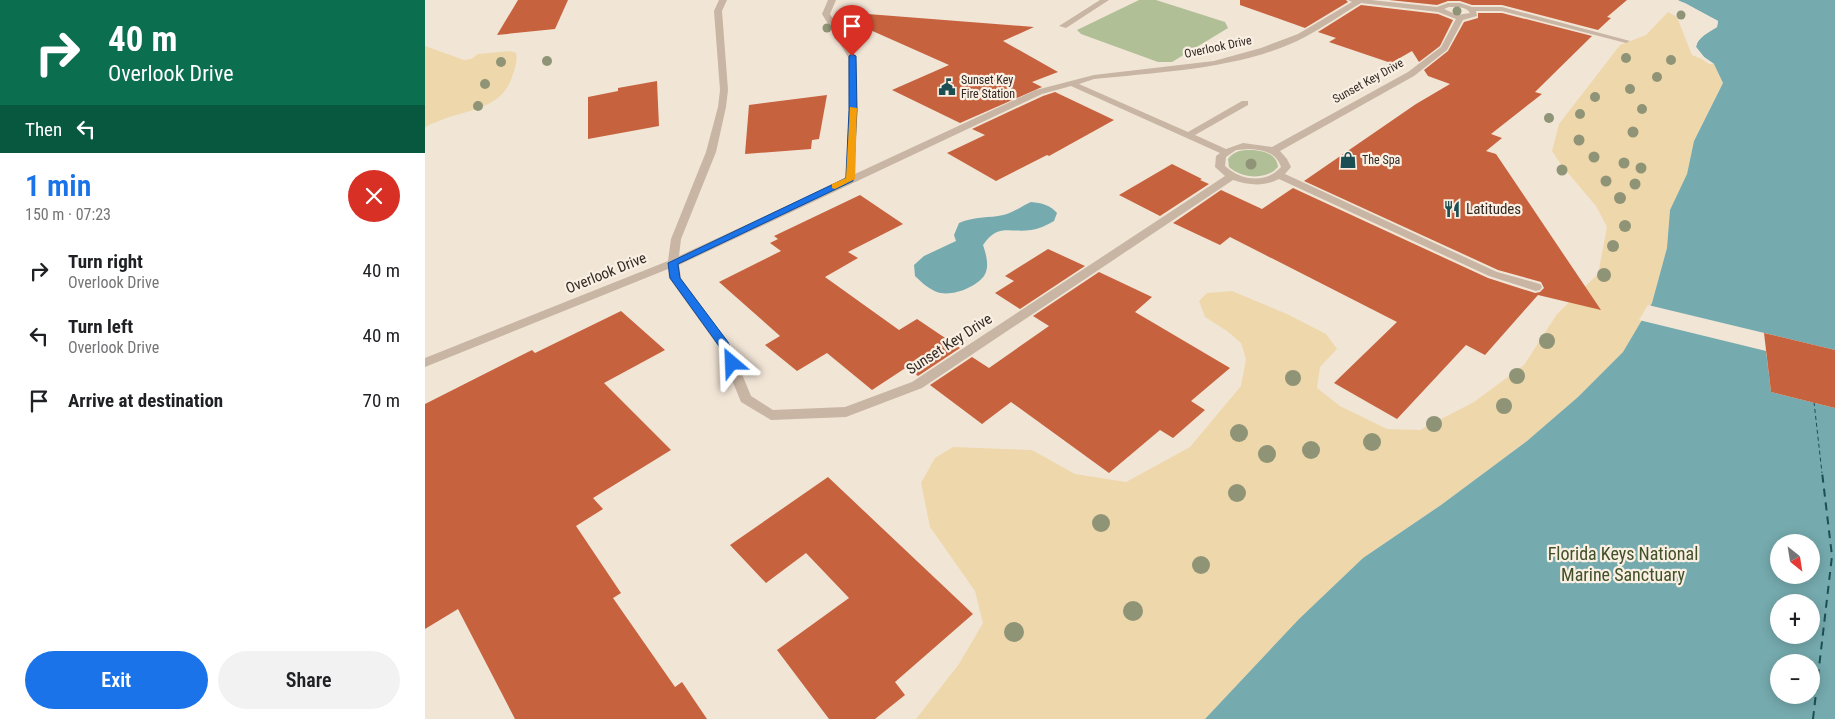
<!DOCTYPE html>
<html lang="en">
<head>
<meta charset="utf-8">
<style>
	body { margin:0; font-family:"Roboto Condensed",sans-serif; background:#f2f2f2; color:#202124; height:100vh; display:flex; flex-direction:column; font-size:19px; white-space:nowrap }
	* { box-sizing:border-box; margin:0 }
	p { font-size:16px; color:#757577 }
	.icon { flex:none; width:28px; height:28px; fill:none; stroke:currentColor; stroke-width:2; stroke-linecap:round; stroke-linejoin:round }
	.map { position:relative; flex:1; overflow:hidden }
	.panel { display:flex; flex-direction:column; background:#fff; width:425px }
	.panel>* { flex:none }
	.banner { background:#0b6e4f; color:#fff; overflow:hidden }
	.needle { width:32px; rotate:150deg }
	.tools { position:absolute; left:1345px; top:534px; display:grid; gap:10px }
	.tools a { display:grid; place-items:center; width:50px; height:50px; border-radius:50%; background:#fff; box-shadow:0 2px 12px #0003; font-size:25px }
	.pin { position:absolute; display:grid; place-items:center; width:42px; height:42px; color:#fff; margin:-51px -21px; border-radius:50% 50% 50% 0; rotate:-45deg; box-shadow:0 0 5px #0007 }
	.pin .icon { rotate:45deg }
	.me { position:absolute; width:55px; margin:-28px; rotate:334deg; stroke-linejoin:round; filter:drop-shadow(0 0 4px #0008) }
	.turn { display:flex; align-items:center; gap:18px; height:105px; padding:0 25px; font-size:22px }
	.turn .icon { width:65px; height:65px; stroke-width:2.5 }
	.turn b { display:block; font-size:35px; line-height:42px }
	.then { display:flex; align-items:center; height:48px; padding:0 25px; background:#0003; gap:10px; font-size:19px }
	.round { display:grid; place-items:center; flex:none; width:52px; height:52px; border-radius:26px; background:#f2f2f2 }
	.overview { display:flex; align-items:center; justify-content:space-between; height:85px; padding:0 25px }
	h1 { font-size:30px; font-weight:600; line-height:38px; color:#1a73e8 }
	.primary-button { display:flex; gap:10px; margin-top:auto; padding:10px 25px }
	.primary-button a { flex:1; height:58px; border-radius:30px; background:#1a73e8; color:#fff; font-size:20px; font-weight:600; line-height:58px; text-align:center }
	.primary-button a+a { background:#f2f2f2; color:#202124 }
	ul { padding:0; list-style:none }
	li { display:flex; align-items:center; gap:15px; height:65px; padding:0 25px }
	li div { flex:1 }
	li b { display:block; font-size:19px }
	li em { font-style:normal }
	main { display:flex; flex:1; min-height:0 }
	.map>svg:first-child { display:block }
	.green { fill:#b1bf97 }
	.sand { fill:#eed8ab }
	.water { fill:#75aaae; fill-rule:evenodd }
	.pier { fill:#f1e5d6 }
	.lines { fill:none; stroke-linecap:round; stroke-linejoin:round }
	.ferry-far1 { stroke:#1b4f54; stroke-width:1; stroke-dasharray:4 3; stroke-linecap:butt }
	.ferry { stroke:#1b4f54; stroke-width:2; stroke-dasharray:8 6; stroke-linecap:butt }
	.building { fill:#c7623e }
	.service { fill:#c8b5a3; fill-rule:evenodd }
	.tree { fill:#909477 }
	.route { fill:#1a73e8; stroke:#114b97 }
	.slow { fill:#f59e0b }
	.labels { text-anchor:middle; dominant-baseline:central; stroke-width:4.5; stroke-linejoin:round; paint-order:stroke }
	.far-street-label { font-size:12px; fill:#332a25; stroke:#f9efe2 }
	.far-poi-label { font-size:12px; fill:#332a25; stroke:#f9efe2; text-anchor:start }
	.poi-label { font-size:15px; fill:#332a25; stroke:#f9efe2; text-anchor:start }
	.street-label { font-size:15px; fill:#332a25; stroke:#f9efe2 }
	.near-park-label { font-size:18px; fill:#415129; stroke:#f9efe2 }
</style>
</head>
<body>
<main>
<section class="panel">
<div class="banner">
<div class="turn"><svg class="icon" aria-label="right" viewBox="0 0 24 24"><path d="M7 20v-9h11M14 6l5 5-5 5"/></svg><div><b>40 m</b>Overlook Drive</div></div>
<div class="then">Then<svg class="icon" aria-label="left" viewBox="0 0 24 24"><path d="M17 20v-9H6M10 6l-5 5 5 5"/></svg></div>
</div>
<div class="overview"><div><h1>1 min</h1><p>150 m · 07:23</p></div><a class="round" style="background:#d93025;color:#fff"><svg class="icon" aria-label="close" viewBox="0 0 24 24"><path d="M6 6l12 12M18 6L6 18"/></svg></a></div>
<ul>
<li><svg class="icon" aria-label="right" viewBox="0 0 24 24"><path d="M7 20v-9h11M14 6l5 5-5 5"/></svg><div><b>Turn right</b><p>Overlook Drive</p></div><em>40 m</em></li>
<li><svg class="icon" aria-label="left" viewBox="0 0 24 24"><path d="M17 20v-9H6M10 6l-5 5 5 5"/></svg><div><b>Turn left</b><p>Overlook Drive</p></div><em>40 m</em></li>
<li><svg class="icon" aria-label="arrive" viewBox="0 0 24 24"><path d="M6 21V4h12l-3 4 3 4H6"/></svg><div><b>Arrive at destination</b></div><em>70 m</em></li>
</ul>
<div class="primary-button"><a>Exit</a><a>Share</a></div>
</section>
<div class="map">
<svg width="1410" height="719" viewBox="0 0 1410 719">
	<rect width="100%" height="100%" fill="#f1e5d6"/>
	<g class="green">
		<polygon points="714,0 731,0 800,22 803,28 747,62 733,62 656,34 652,30"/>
		<path d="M825 150C836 150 852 153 853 167 841 181 816 178 804 167L803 159C809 151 816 150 825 150Z"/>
	</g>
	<g class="sand">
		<polygon points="1243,12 1252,17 1267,55 1289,64 1298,83 1269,141 1262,174 1245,210 1242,248 1227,303 1198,352 1153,397 1102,441 1016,505 938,558 874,619 780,719 491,719 534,664 558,623 550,591 505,527 496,483 510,458 528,447 607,450 650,474 701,482 765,447 816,386 821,359 816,343 802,331 780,317 774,301 782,293 807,291 862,314 901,334 912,349 895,367 892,388 915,406 962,429 995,430 1049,402 1099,365 1132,314 1173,274 1182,227 1171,206 1137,166 1127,151 1134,124 1195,45 1221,35"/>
		<path d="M0 46 39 60 46 59 53 54 85 51 91 53C93 63 89 70 86 80 74 110 40 110 14 121 9 123 4 124 0 128Z"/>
	</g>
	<g class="water">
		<path d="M1253 0H1410V719H780L874 619 938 558 1016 505 1102 441 1153 397 1198 352 1227 303 1242 248 1245 210 1262 174 1269 141 1298 83 1289 64 1279 57 1271 47C1273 37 1284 32 1292 27L1293 21ZM1354 542H1386V575H1354ZM1354 602H1386V635H1354ZM1354 662H1386V695H1354Z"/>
		<path d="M606 202C617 203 625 205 632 213L629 221C622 225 614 229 606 230 584 233 573 223 558 245 561 254 565 267 559 276 550 288 526 297 512 292 504 289 496 282 490 276L489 265 499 256 531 241 529 235 534 223C548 217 558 218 573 216 585 215 595 207 606 202Z"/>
	</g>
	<g class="pier">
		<polygon points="1250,0 1260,3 1293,21 1292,27 1279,35 1272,42 1271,47 1279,57 1289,64 1284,64 1277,59 1269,47 1270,40 1290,25 1291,22"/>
		<polygon points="1223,305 1410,350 1410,408 1346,392 1341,351 1214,320"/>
	</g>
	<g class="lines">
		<polyline class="ferry-far1" points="1389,402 1397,473"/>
		<polyline class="ferry" points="1388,719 1407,556 1397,472"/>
	</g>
	<g class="building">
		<polygon points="93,0 143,0 130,29 72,35"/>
		<polygon points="815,0 921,0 923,2 880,28 815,5"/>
		<polygon points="964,0 1202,0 1182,17 1186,18 1173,30 1077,5 1047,5 1035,1 1023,1 1012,5"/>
		<polygon points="936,5 1013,14 1028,20 1015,46 994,62 987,51 966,63 904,42 911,38 893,32"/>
		<polygon points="417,12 609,27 578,41 633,72 607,82 617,87 535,123 467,90 524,65 416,17"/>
		<polygon points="1053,13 1077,13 1167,36 1110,92 1117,94 1066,134 1077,138 1061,151 1071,154 1176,310 1113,295 1060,355 1041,345 972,419 909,383 972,322 805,237 795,245 748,223 796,190 837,209 868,188 1063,278 1110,293 1115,292 1119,288 1116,282 1073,270 879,181 991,104 1025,84 1003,76 999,70 1023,51 1039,22 1053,18"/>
		<polygon points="232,81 234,126 163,139 163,97 193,91 193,88"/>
		<polygon points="630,92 689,120 624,156 622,155 571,181 522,153 560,135 547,129 618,96"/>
		<polygon points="402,95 394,139 387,140 386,149 320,154 324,105"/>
		<polygon points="747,164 777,179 775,180 784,184 735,216 694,195"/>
		<polygon points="435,195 478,224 423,252 433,258 400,277 474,330 492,319 535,348 493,376 482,367 447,390 402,353 372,371 340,345 355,336 294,282 356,251 345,243 353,239 349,236"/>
		<polygon points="623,249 660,266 595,309 570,293 589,281 580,276"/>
		<polygon points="674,272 727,297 710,312 805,368 766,401 780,410 748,438 735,430 684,473 586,402 557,424 505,385 547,357 564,368 624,326 608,316"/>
		<polygon points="196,311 240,350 179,383 246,450 168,498 178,509 151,526 196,593 188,598 250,687 257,682 282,719 90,719 33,609 0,629 0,404 107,350 110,353"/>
		<polygon points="1339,333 1410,350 1410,408 1346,392"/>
		<polygon points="403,477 548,614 470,682 480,695 450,719 404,719 352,650 424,598 381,553 341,583 305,545"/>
	</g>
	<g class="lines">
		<g class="service">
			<path d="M294 0H302L297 11 303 90 301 107 291 152 256 239 254 256 420 179 424 110 423 57 397 14 403 0H411L405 14 431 57 432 110 430 174 611 90 669 75 789 61 836 48 873 34 927 2 923 0H946L1012 7 1023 3H1035L1047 7H1077L1205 41 1201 43 1077 11H1051L1052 16 1038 20 1022 50 989 76 855 151 862 159 866 167 860 174 1072 272 1115 284 1117 287 1115 290 1111 291 1064 276 854 179C839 187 823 185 808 180L497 388 421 417 346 420 316 402 293 346 244 278 243 269 0 367V358L243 261 246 239 281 152 293 107 295 90 289 11ZM936 3 1013 12 1031 19 1016 47 983 72 847 147 818 143 801 149 770 135 823 105V101H817L763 132 654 84 669 79C736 72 819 69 880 37 899 27 917 14 936 3ZM1024 7C1031 7 1041 6 1045 13L1032 15 1019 9ZM646 86 795 153 791 156 790 167 800 176 487 382 420 407 348 410 326 396 305 345 256 278 254 265 617 94ZM824 149C838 150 851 152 856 167 841 184 816 181 800 166L801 157 811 150Z"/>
			<polygon points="675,0 684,0 641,28 634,26"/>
		</g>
	</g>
	<g class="tree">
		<circle cx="1032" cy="11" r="4.5"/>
		<circle cx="1256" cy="15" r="4.5"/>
		<circle cx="402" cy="28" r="4.5"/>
		<circle cx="1201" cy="58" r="5"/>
		<circle cx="1246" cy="60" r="5"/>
		<circle cx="122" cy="61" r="5"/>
		<circle cx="76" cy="62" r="5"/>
		<circle cx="1232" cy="77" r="5"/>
		<circle cx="60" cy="84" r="5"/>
		<circle cx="1205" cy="89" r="5"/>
		<circle cx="1170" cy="97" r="5"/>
		<circle cx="53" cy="106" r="5"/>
		<circle cx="1217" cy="109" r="5"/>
		<circle cx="1155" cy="114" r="5"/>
		<circle cx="1124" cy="118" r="5"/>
		<circle cx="1208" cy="132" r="5.5"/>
		<circle cx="1154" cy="140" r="5.5"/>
		<circle cx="1169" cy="157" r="5.5"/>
		<circle cx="1199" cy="163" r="5.5"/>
		<circle cx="826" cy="164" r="5.5"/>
		<circle cx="1216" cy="168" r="5.5"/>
		<circle cx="1137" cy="170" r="5.5"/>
		<circle cx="1181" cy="181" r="5.5"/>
		<circle cx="1210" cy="184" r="5.5"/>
		<circle cx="1195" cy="198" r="6"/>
		<circle cx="1200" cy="226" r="6"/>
		<circle cx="1188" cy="246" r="6"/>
		<circle cx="1179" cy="275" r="7"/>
		<circle cx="1122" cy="341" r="8"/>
		<circle cx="1092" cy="376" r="8"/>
		<circle cx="868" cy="378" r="8"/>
		<circle cx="1079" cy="406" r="8"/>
		<circle cx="1009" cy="424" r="8"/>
		<circle cx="814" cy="433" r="9"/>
		<circle cx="947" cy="442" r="9"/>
		<circle cx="886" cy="450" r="9"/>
		<circle cx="842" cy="454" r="9"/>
		<circle cx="812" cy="493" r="9"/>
		<circle cx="676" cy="523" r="9"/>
		<circle cx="776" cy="565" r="9"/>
		<circle cx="708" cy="611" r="10"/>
		<circle cx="589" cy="632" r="10"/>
	</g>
	<polygon class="route" points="427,54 431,56 432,110 428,181 253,264 255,278 303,342 312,363 311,366 303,366 294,346 245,278 243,263 421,178 424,110 424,56"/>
	<polygon class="slow" points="425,107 432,108 430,179 410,189 407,188 407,184 421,178"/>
	<defs>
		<g id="civic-bare" transform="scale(1.35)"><path d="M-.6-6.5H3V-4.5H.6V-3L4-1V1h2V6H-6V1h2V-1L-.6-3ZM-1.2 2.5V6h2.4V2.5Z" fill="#1b4f54" stroke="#f9efe2" stroke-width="2.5" paint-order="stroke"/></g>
		<g id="shop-bare" transform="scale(1.35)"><path d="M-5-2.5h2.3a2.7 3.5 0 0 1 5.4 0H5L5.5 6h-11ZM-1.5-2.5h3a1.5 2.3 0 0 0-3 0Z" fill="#1b4f54" stroke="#f9efe2" stroke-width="2.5" paint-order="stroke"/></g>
		<g id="restaurant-bare" transform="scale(1.35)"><path d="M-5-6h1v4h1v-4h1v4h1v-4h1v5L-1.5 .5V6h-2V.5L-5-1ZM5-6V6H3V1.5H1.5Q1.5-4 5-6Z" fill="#1b4f54" stroke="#f9efe2" stroke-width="2.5" paint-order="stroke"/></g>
	</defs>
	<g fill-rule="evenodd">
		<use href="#civic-bare" x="522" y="87"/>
		<use href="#shop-bare" x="923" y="160"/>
		<use href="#restaurant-bare" x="1027" y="209"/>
	</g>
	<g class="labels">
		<g class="far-street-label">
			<text transform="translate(793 47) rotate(-12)">Overlook Drive</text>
			<text transform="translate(943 81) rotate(-29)">Sunset Key Drive</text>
		</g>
		<g class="far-poi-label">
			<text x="536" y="80">Sunset Key<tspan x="536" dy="14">Fire Station</tspan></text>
			<text x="937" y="160">The Spa</text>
		</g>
		<g class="poi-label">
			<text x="1041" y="209">Latitudes</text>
		</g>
		<g class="street-label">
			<text transform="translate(181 273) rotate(-22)">Overlook Drive</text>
			<text transform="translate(524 344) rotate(-33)">Sunset Key Drive</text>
		</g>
		<g class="near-park-label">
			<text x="1198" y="553">Florida Keys National<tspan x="1198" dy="21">Marine Sanctuary</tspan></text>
		</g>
	</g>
</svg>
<div class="tools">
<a><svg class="needle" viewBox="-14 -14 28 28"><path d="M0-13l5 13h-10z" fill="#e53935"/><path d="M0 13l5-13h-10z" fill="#757577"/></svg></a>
<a>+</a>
<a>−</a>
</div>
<div class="pin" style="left:427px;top:56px;background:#d93025"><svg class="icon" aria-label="arrive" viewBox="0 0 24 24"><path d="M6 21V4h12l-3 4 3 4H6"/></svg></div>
<svg class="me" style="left:307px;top:363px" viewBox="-20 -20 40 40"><path d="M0-17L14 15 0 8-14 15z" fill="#1a73e8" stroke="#fff" stroke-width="4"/></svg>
</div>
</main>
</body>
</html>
